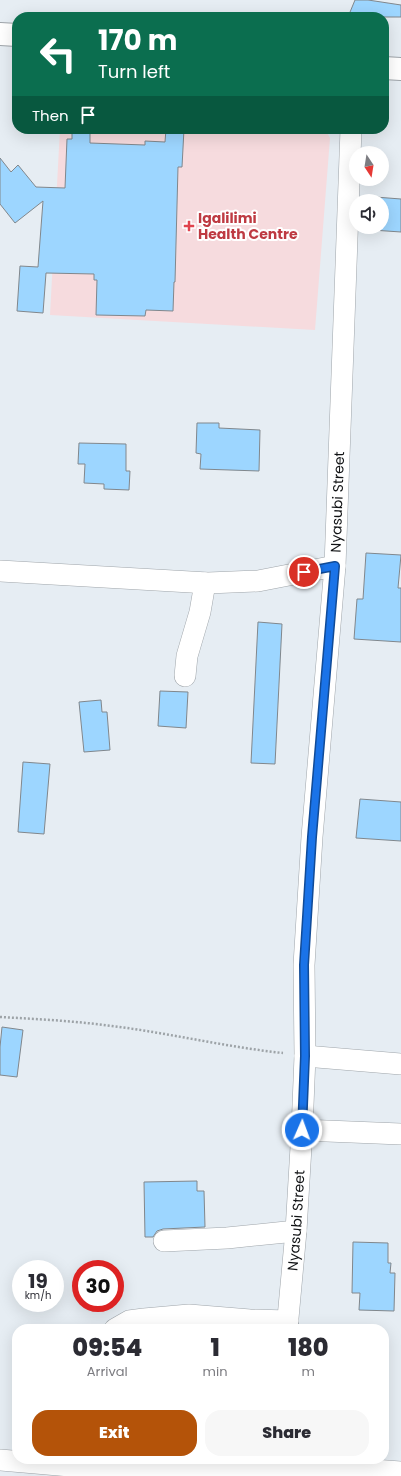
<!DOCTYPE html>
<html lang="en">
<head>
<meta charset="utf-8">
<style>
	body { margin:0; font-family:Poppins,sans-serif; background:#f7f7f7; color:#2b2b33; height:100vh; display:flex; flex-direction:column; font-size:15px; white-space:nowrap }
	* { box-sizing:border-box; margin:0 }
	p { font-size:13px; color:#7c7c81 }
	.icon { flex:none; width:22px; height:22px; fill:none; stroke:currentColor; stroke-width:2; stroke-linecap:round; stroke-linejoin:round }
	.map { position:relative; flex:1; overflow:hidden }
	.details { position:absolute; left:12px; top:1324px; width:377px; height:140px; display:flex; flex-direction:column; background:#fff; border-radius:16px; box-shadow:0 4px 16px #0002 }
	.details>* { flex:none }
	.guide { position:absolute; left:12px; top:12px; width:377px; height:122px; border-radius:16px; box-shadow:0 4px 16px #0002; background:#0b6e4f; color:#fff; overflow:hidden }
	.needle { width:26px; rotate:168deg }
	.controls { position:absolute; left:349px; top:146px; display:grid; gap:8px }
	.controls a { display:grid; place-items:center; width:40px; height:40px; border-radius:50%; background:#fff; box-shadow:0 4px 16px #0002; font-size:20px }
	.speed { position:absolute; left:12px; top:1260px; display:flex; gap:8px; font-size:20px; font-weight:700; text-align:center }
	.speed>* { display:grid; place-content:center; width:52px; height:52px; border-radius:50%; background:#fff; box-shadow:0 4px 16px #0002; line-height:1 }
	.speed small { font-size:10px; font-weight:400 }
	.speed .limit { border:6px solid #d22; background:#fff; color:#111 }
	.pin { position:absolute; display:grid; place-items:center; width:34px; height:34px; color:#fff; margin:-17px; border:2px solid #fff; border-radius:50%; box-shadow:0 1px 4px #0007 }
	.me { position:absolute; width:44px; margin:-22px; rotate:2deg; stroke-linejoin:round; filter:drop-shadow(0 0 3px #0008) }
	.turn { display:flex; align-items:center; gap:14px; height:84px; padding:0 20px; font-size:18px }
	.turn .icon { width:52px; height:52px; stroke-width:2.5 }
	.turn b { display:block; font-size:28px; line-height:34px }
	.then { display:flex; align-items:center; height:38px; padding:0 20px; background:#0003; gap:8px; font-size:15px }
	.eta { display:flex; justify-content:space-evenly; align-items:center; height:68px; text-align:center }
	.eta b { font-size:24px; font-weight:800; line-height:28px }
	.button { display:flex; gap:8px; margin-top:auto; padding:8px 20px }
	.button a { flex:1; height:46px; border-radius:16px; background:#b45309; color:#fff; font-size:16px; font-weight:800; line-height:46px; text-align:center }
	.button a+a { background:#f7f7f7; color:#2b2b33 }
	.map>svg:first-child { display:block }
	.medical { fill:#f6dbde }
	.building { fill:#9dd6ff; stroke:#81878c }
	.lines { fill:none; stroke-linecap:round; stroke-linejoin:round }
	.minor-casing { stroke:#9fa5aa; stroke-width:22 }
	.tertiary-casing { stroke:#9fa5aa; stroke-width:24 }
	.path { stroke:#9da3a7; stroke-width:2.5; stroke-dasharray:2 2; stroke-linecap:butt }
	.minor { stroke:#fff; stroke-width:21 }
	.tertiary { stroke:#fff; stroke-width:22 }
	.route-casing { stroke:#114b97; stroke-width:10 }
	.route { stroke:#1a73e8; stroke-width:7 }
	.health-dot { fill:#e0444e; stroke:#fff; stroke-width:1.5 }
	.labels { text-anchor:middle; dominant-baseline:central; stroke-width:4; stroke-linejoin:round; paint-order:stroke }
	.health-label { font-size:14px; font-weight:bold; fill:#be3a42; stroke:#fff; text-anchor:start }
	.street-label { font-size:14px; fill:#101214; stroke:#fff }
</style>
</head>
<body>
<div class="map">
<svg width="401" height="1476" viewBox="0 0 401 1476">
	<rect width="100%" height="100%" fill="#e6edf3"/>
	<polygon class="medical" points="60,129 325,129 330,138 315,330 50,315"/>
	<g class="building">
		<polygon points="355,0 368,0 401,5 401,17 348,17"/>
		<polygon points="72,129 90,129 90,143 145,145 145,141 165,142 166,129 184,129 182,167 178,167 175,282 174,282 173,311 146,310 145,316 96,315 97,280 94,280 94,274 46,273 43,313 17,311 20,266 38,267 43,201 15,223 0,204 0,158 11,172 18,165 36,187 65,188 67,139 72,139"/>
		<polygon points="375,197 401,199 401,232 372,230 372,227 382,227 382,201 374,201"/>
		<polygon points="197,423 219,423 219,428 260,430 259,471 200,469 201,454 196,453"/>
		<polygon points="79,443 126,444 126,471 130,471 129,490 104,489 104,484 84,483 85,464 78,464"/>
		<polygon points="366,553 401,555 398,588 401,588 401,642 354,639 357,599 363,599"/>
		<polygon points="258,622 282,624 275,764 251,763"/>
		<polygon points="160,691 188,692 186,728 158,726"/>
		<polygon points="101,700 102,712 107,712 110,750 84,752 79,702"/>
		<polygon points="23,762 50,764 44,834 18,832"/>
		<polygon points="360,799 401,802 401,841 356,838"/>
		<polygon points="2,1027 23,1030 17,1077 0,1075 0,1047"/>
		<polygon points="197,1181 197,1191 204,1191 205,1227 163,1229 157,1231 153,1237 145,1237 144,1182"/>
		<polygon points="353,1242 388,1243 388,1263 391,1263 390,1273 395,1273 394,1311 359,1310 360,1293 352,1293"/>
	</g>
	<g class="lines">
		<g class="minor-casing">
			<g id="minor">
				<polyline points="0,571 208,583 258,581 335,566"/>
				<polyline points="185,676 187,656 200,612 205,583"/>
				<polyline points="305,1056 401,1064"/>
				<polyline points="302,1130 401,1134"/>
				<polyline points="164,1241 227,1238 296,1231"/>
				<polyline points="115,1329 129,1321 144,1319 189,1315 250,1320 288,1321"/>
				<path id="s1" d="M287 1329 296 1231 302 1130 305 1056 304 965 312 837 335 566 351 129"/>
				<polyline points="0,1460 105,1469 186,1466 320,1466 401,1472"/>
			</g>
		</g>
		<g class="tertiary-casing">
			<g id="tertiary">
				<polyline points="0,34 17,35"/>
				<polyline points="384,68 401,69"/>
			</g>
		</g>
		<path class="path" d="M0 1017C37 1019 75 1021 112 1026 169 1033 226 1047 283 1053"/>
		<use href="#minor" class="minor"/>
		<use href="#tertiary" class="tertiary"/>
	</g>
	<g class="lines">
		<g class="route-casing">
			<polyline id="route" points="302,1130 305,1056 304,965 312,837 335,566 304,572"/>
		</g>
		<use href="#route" class="route"/>
	</g>
	<path class="health-dot" d="M187 220h4v4h4v4h-4v4h-4v-4h-4v-4h4z"/>
	<g class="labels">
		<g class="health-label">
			<text x="198" y="218">Igalilimi<tspan x="198" dy="16">Health Centre</tspan></text>
		</g>
		<g class="street-label">
			<text stroke="none"><textPath href="#s1" startOffset="829">Nyasubi Street</textPath></text>
			<text stroke="none"><textPath href="#s1" startOffset="109">Nyasubi Street</textPath></text>
		</g>
	</g>
</svg>
<div class="controls">
<a><svg class="needle" viewBox="-14 -14 28 28"><path d="M0-13l5 13h-10z" fill="#e53935"/><path d="M0 13l5-13h-10z" fill="#7c7c81"/></svg></a>
<a><svg class="icon" aria-label="sound" viewBox="0 0 24 24"><path d="M4 9h4l5-4v14l-5-4H4zM17 9q2 3 0 6"/></svg></a>
</div>
<div class="speed"><div>19<small>km/h</small></div><div class="limit">30</div></div>
<div class="pin" style="left:304px;top:572px;background:#d93025"><svg class="icon" aria-label="arrive" viewBox="0 0 24 24"><path d="M6 21V4h12l-3 4 3 4H6"/></svg></div>
<svg class="me" style="left:302px;top:1130px" viewBox="-20 -20 40 40"><circle r="17" fill="#1a73e8" stroke="#fff" stroke-width="3"/><path d="M0-11L8 9 0 5-8 9z" fill="#fff"/></svg>
<div class="guide">
<div class="turn"><svg class="icon" aria-label="left" viewBox="0 0 24 24"><path d="M17 20v-9H6M10 6l-5 5 5 5"/></svg><div><b>170 m</b>Turn left</div></div>
<div class="then">Then<svg class="icon" aria-label="arrive" viewBox="0 0 24 24"><path d="M6 21V4h12l-3 4 3 4H6"/></svg></div>
</div>
<section class="details">
<div class="eta">
<div><b>09:54</b><p>Arrival</p></div>
<div><b>1</b><p>min</p></div>
<div><b>180</b><p>m</p></div>
</div>
<div class="button"><a>Exit</a><a>Share</a></div>
</section>
</div>
</body>
</html>
